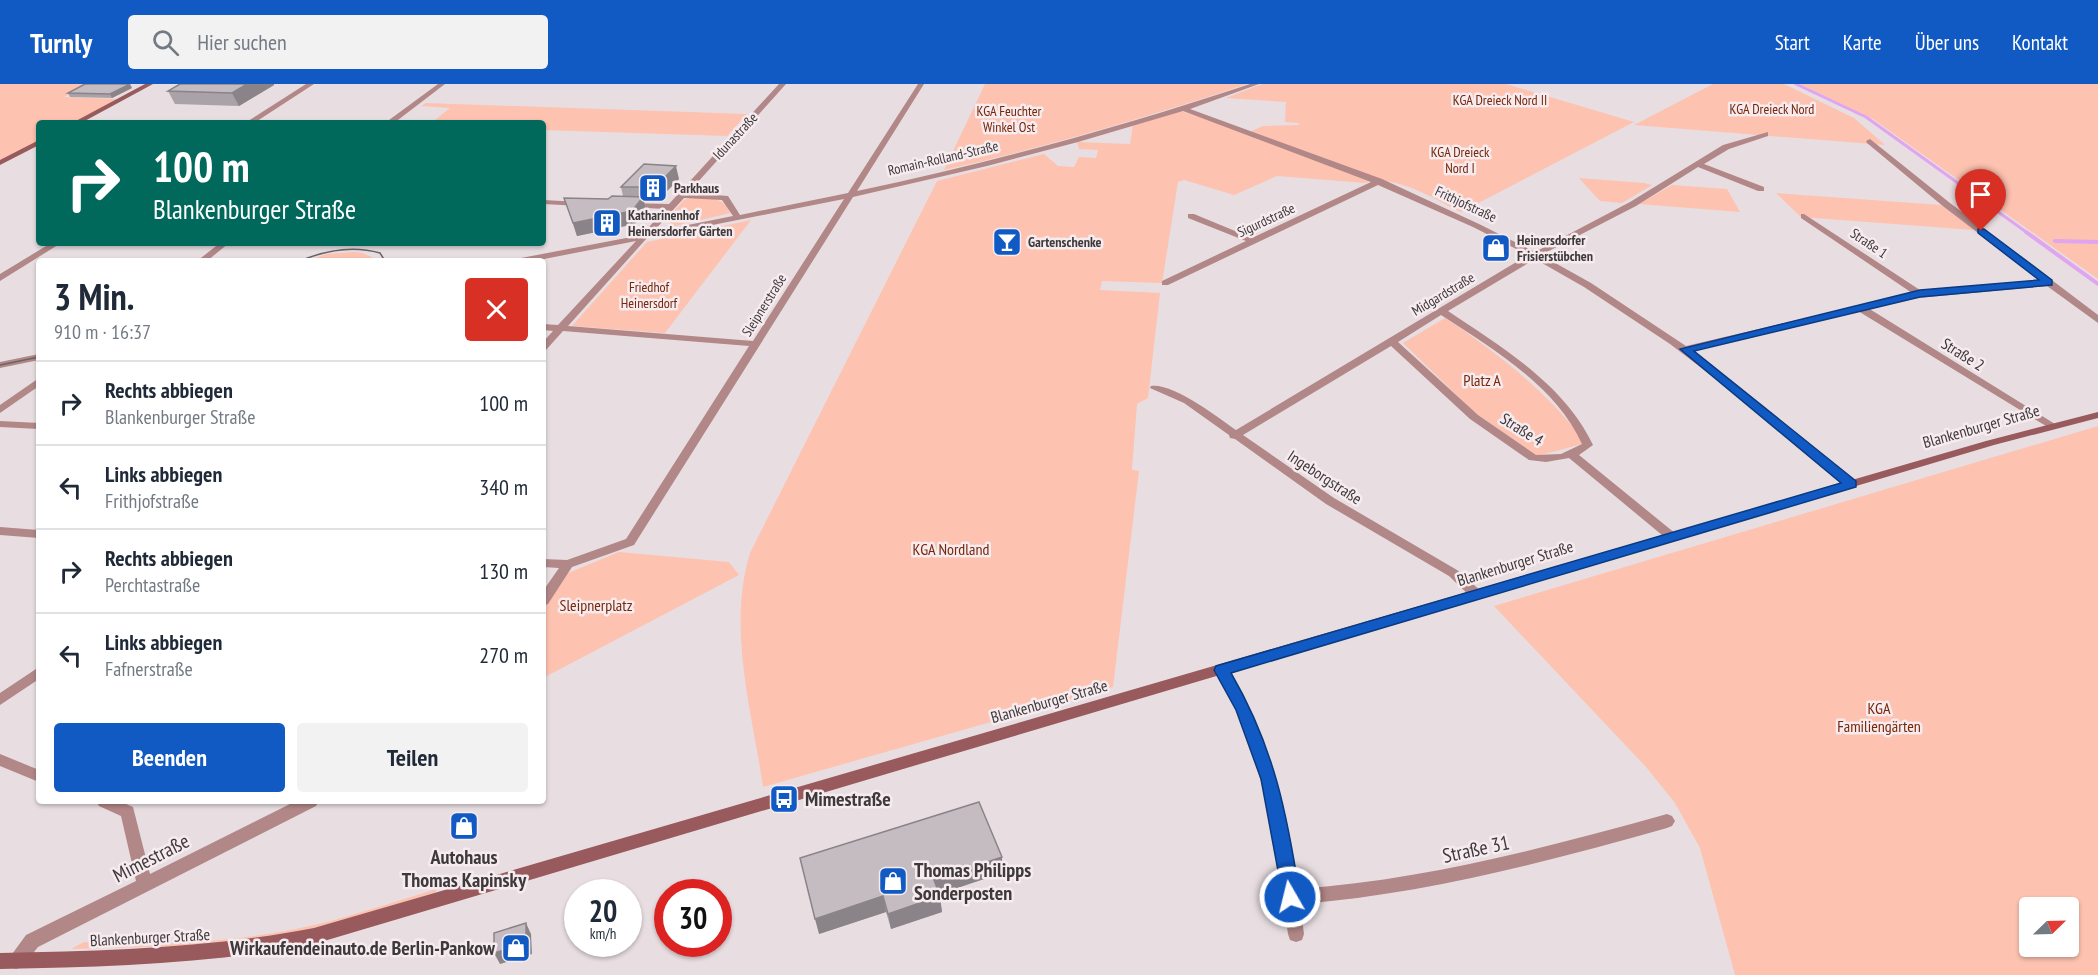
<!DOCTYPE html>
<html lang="de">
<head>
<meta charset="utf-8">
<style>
	body { margin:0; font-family:"PT Sans Narrow",sans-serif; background:#f2f2f3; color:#1f2937; height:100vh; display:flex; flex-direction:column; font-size:22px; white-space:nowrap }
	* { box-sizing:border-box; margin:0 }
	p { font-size:20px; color:#747a83 }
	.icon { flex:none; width:33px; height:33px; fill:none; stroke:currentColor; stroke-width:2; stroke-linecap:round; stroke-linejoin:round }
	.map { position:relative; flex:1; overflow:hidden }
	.sheet { position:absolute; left:36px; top:174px; width:510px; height:546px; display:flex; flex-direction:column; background:#fff; border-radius:6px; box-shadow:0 2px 4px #0004 }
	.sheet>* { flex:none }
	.banner { position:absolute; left:36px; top:36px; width:510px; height:126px; border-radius:6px; box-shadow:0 2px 4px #0004; background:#00695c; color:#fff; overflow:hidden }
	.needle { width:39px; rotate:67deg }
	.fabs { position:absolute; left:2019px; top:813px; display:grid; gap:12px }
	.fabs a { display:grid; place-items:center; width:60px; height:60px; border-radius:6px; background:#fff; box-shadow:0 2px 4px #0004; font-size:30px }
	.speed { position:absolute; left:564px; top:795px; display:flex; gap:12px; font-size:30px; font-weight:700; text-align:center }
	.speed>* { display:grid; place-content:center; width:78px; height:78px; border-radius:50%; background:#fff; box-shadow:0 2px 4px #0004; line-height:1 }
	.speed small { font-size:15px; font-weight:400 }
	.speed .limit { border:9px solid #d22; background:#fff; color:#111 }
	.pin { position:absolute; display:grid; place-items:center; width:51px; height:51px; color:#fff; margin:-62px -26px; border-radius:50% 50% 50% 0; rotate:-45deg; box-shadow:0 0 6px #0007 }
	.pin .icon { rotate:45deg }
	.me { position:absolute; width:66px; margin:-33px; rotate:352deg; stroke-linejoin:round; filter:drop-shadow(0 0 4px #0008) }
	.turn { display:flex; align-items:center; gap:21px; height:126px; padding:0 18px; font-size:27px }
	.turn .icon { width:78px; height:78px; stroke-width:2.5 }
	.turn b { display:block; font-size:42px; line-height:51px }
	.round { display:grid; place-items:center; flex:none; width:63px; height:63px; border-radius:6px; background:#f2f2f3 }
	.headline { display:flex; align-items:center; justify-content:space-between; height:102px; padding:0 18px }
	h1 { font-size:36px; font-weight:800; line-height:45px }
	.primary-button { display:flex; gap:12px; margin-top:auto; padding:12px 18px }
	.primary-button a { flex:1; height:69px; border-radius:6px; background:#115ac4; color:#fff; font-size:24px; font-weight:800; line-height:69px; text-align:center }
	.primary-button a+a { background:#f2f2f3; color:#1f2937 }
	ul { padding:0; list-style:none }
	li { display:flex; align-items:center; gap:18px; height:84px; padding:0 18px; border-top:2px solid #e0e1e3 }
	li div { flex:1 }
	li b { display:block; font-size:22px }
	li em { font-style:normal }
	header { display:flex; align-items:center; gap:36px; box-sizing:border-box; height:84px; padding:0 30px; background:#115ac4; color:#fff }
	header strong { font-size:28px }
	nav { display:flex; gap:33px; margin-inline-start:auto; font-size:21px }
	.search { width:420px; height:54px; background:#f2f2f3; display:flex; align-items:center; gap:15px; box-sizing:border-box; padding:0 21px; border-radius:6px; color:#747a83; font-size:22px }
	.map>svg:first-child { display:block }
	.green { fill:#fdc2b0; fill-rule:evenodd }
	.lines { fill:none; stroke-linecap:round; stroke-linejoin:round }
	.stream-far1 { stroke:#dfa5ef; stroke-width:3 }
	.stream { stroke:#dfa5ef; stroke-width:4 }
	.street { fill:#b28787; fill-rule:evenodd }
	.secondary { fill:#985a5c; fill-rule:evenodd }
	.tram { stroke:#6b6567; stroke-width:1.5 }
	.wall { fill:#a9a2a7 }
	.shaded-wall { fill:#8a8488 }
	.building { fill:#c5bcc2; stroke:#8a8488; stroke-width:1.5 }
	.route { fill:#115ac4; stroke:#0b3a7f; stroke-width:1.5 }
	.labels { text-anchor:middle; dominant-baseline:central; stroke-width:5; stroke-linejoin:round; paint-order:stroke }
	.far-park-label { font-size:14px; fill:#782609; stroke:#f6ebee }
	.far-street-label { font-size:14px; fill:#3e393a; stroke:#f6ebee }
	.far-poi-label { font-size:14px; font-weight:bold; fill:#3e393a; stroke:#f6ebee; text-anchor:start }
	.street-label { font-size:16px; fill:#3e393a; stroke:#f6ebee }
	.park-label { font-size:16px; fill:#782609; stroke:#f6ebee }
	.near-poi-label { font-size:20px; font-weight:bold; fill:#3e393a; stroke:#f6ebee; text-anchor:start }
	.near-street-label { font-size:20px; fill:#3e393a; stroke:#f6ebee }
</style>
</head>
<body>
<header>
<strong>Turnly</strong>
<div class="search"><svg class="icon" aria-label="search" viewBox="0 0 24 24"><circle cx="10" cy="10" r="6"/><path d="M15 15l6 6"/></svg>Hier suchen</div>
<nav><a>Start</a><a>Karte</a><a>Über uns</a><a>Kontakt</a></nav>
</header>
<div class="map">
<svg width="2098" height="891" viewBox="0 0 2098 891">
	<rect width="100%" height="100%" fill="#e8dee1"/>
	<g class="green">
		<polygon points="0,0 90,0 64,13 117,15 72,39 39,39 39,56 0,77"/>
		<path d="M985 0H1247C1148 33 1046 63 944 86Z"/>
		<path d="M1262 0H1506L1634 38 1461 128C1433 115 1397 90 1365 99L1277 92 1234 111 1184 96 1178 98 1162 199 1102 197 1100 206 1160 209 1148 314 1137 320 1132 386 1139 387 1113 603 763 703C752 627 727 545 750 469L937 97 1044 70 1058 82 1074 83 1079 73 1096 74 1098 66 1079 65 1077 58 1130 60 1133 41 1181 27 1247 49 1263 42 1299 41V39L1285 38 1286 18 1226 14Z"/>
		<polygon points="1713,0 1784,0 1854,34 1885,61 1634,41"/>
		<polygon points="1800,0 2098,0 2098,195 1873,35"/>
		<polygon points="426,19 747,30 727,52 543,46 543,39 431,39 450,24 421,22"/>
		<polygon points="1579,94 1644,99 1652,101 1622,119 1600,117"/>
		<polygon points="1672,101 1727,105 1740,128 1639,120"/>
		<polygon points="1776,109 1941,121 1974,146 1801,133"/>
		<path d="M690 114C707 115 723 111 730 129L671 143 668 137H665L684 116Z"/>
		<polygon points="751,136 665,249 572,242 647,158"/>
		<polygon points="353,168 363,169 379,177 306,177 327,170"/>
		<path d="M1445 234C1498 269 1547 308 1586 359L1537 372 1474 328 1403 259Z"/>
		<path d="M2098 342V891H1735L1700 764 1675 719 1646 683 1494 522ZM2030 824H2068V862H2030Z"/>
		<polygon points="619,468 729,478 739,491 543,594 543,526 568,489"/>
		<path d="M436 805V808C381 825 325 845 268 853 202 863 137 863 71 865L84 858C165 864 252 857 331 837 366 827 401 816 436 805Z"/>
	</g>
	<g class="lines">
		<polyline class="stream-far1" points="1796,0 1866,33 2029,150"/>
		<g class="stream">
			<polyline points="2026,148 2098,200"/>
			<polyline points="2055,157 2098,158"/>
		</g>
		<g class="street">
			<polygon points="306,0 314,0 254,39 245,39"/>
			<polygon points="438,0 445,0 394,39 385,39"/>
			<path d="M779 0H786L688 109 728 112 740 131 848 109 918 0H924L857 107C990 79 1121 43 1250 0H1259L1190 25 1382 95 1479 140 1535 168 1630 118 1723 61 1768 48V52L1729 65 1704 80 1764 103V107H1758L1698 83 1636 122 1541 171 1591 199 1686 262 1912 209 1801 134V130H1804L1923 208 2041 197 1944 123 1867 59 1866 57 1870 55 1950 119 2098 231V239L2047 202 1907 215 1868 224 2055 340 2056 342 2051 345 1858 227 1692 266 1855 397 1857 400 1855 403 1851 404 1825 386 1733 308 1670 260 1584 203 1535 175 1448 227C1502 263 1565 301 1593 361L1579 371 1676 450 1678 453 1676 456H1668L1569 374 1546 378 1529 376 1470 335 1391 262 1243 351 1334 414 1457 486 1482 508 1483 511 1482 514H1472L1449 492 1326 420 1235 355 1230 354 1229 351 1184 319 1150 304 1151 302C1174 299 1217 333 1236 346L1528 171 1473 143 1378 101 1168 201H1162V197L1246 157 1188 134V130H1194L1252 154 1371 98 1183 27 1078 58 987 82 853 113 634 461 572 483 548 520 543 522V507L559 484 543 483V475L567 476 626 455 749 262 563 247 546 266 543 267V258L553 247 543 246V240L558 241 636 157 534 177H517L521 174 642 151 665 125 628 123 624 121 625 119 669 120ZM684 114 722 116 733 132 653 148ZM844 115 753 257 568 242 647 154ZM1441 231C1493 265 1556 302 1582 360L1561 370 1536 371 1478 331 1398 258Z"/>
			<polygon points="543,116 581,118 585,120 581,122 543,120"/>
			<polygon points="51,159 61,159 0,197 0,190"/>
			<polygon points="220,159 229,159 207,177 197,177"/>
			<polygon points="39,270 39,276 0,284 0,278"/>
			<polygon points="39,294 39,302 0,329 0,321"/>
			<polygon points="0,337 39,339 39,345 0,343"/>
			<polygon points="0,443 39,446 39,454 0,451"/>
			<path d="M1222 581 1227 582C1239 604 1251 625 1260 648 1280 698 1289 752 1297 805 1424 796 1545 764 1667 730L1672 732 1675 737 1672 742 1667 744C1546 778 1426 810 1300 820L1304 850 1302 856 1296 858 1290 856 1288 850C1278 782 1270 712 1245 648 1237 626 1226 606 1215 586L1217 582Z"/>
			<polygon points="39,583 39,595 0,621 0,609"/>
			<polygon points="0,670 39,686 39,698 0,682"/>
			<polygon points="96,717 119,717 133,723 150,790 296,717 319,717 316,722 38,863 22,883 16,885 10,883 7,877 26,851 136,797 121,732 99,722"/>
		</g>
		<g class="secondary">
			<polygon points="145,0 153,0 81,39 72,39"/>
			<polygon points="39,56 39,61 0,81 0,76"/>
			<path d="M2098 328V334L1994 361 314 860C210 880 106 883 0 885V869C106 867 210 864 314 844L1986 357Z"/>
		</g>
		<g class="tram">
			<path d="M300 177C326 166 352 161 380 169L385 177"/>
			<polyline points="0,281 39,273"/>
		</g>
	</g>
	<g class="wall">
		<polygon points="180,0 274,0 274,1 239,22 175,20 168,7"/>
		<polygon points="132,4 112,14 70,13 68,9"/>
		<polygon points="679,95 658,116 643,116 646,126 635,140 577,152 564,114 608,115 623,112 621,103"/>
		<polygon points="979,718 1002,789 939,810 942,828 891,845 886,828 819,850"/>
	</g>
	<g class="shaded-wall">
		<polygon points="130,0 132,4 112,14 110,10"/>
		<polygon points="247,0 274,0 274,1 239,22 232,9"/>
		<polygon points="676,82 679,95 658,116 655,103"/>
		<polygon points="643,113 646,126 635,140 577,152 573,139"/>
		<polygon points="1002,773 1002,789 936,811 934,796"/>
		<polygon points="883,812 886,828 819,850 815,835"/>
		<polygon points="940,812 942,828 891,845 888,830"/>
		<polygon points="526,839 531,850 532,870 500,880 494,869"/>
	</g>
	<g class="building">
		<polygon points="85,0 130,0 110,10 68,9"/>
		<polygon points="180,0 247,0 232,9 168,7"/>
		<polygon points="644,80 676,82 655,103 621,103"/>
		<polygon points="612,112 643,113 632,127 573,139 564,114 608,115"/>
		<polygon points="979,718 1002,773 934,796 940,812 888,830 883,812 815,835 800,774"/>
		<polygon points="526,839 526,860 494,869 494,849"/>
	</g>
	<path class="route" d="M1978 145H1984L2052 196V201L1920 213 1694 267 1856 397V403L1231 589C1274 663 1287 729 1300 813L1297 819 1290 821 1284 819 1261 695 1236 626 1214 586 1216 582 1841 399 1680 265 1920 206 2039 196 1978 149Z"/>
	<defs>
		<g id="building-square" transform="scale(1.5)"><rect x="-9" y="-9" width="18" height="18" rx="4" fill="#115ac4" stroke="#f6ebee"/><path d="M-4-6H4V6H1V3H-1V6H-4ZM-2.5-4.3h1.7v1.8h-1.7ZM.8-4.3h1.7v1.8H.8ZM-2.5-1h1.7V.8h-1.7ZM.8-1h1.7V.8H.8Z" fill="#fff"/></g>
		<g id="bar-square" transform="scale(1.5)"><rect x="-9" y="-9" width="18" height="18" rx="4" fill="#115ac4" stroke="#f6ebee"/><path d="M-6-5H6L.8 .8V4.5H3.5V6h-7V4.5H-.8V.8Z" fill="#fff"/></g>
		<g id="shop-square" transform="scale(1.5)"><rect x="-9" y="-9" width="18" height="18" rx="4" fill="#115ac4" stroke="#f6ebee"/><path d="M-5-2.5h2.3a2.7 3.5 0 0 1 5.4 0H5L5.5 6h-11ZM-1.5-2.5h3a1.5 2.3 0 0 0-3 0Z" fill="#fff"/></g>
		<g id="bus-square" transform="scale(1.5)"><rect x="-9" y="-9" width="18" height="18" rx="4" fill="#115ac4" stroke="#f6ebee"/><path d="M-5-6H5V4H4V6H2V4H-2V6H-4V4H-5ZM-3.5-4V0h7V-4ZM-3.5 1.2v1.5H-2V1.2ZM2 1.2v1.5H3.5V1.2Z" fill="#fff"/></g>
	</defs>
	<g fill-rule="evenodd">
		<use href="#building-square" x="653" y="104"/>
		<use href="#building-square" x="607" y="139"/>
		<use href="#bar-square" x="1007" y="158"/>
		<use href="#shop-square" x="1496" y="164"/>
		<use href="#bus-square" x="784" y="715"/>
		<use href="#shop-square" x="464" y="742"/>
		<use href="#shop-square" x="893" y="797"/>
		<use href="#shop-square" x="516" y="864"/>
	</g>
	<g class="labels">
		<g class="far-park-label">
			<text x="1500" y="16">KGA Dreieck Nord II</text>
			<text x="1772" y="25">KGA Dreieck Nord</text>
			<text x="1009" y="27">KGA Feuchter<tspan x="1009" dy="16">Winkel Ost</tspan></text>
			<text x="1460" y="68">KGA Dreieck<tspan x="1460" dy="16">Nord I</tspan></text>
			<text x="649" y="203">Friedhof<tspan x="649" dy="16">Heinersdorf</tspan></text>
		</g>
		<g class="far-street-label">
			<text transform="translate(735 52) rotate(-47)">Idunastraße</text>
			<text transform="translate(943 74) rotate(-13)">Romain-Rolland-Straße</text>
			<text transform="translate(1466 120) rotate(25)">Frithjofstraße</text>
			<text transform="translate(1266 136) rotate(-25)">Sigurdstraße</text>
			<text transform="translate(1869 159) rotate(34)">Straße 1</text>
			<text transform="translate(1443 210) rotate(-31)">Midgardstraße</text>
			<text transform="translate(764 221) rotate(-58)">Sleipnerstraße</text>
		</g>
		<g class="far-poi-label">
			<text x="674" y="104">Parkhaus</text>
			<text x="628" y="131">Katharinenhof<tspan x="628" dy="16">Heinersdorfer Gärten</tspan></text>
			<text x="1517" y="156">Heinersdorfer<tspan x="1517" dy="16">Frisierstübchen</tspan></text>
			<text x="1028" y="158">Gartenschenke</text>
		</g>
		<g class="street-label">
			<text transform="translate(1963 270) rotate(32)">Straße 2</text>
			<text transform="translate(1981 342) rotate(-16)">Blankenburger Straße</text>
			<text transform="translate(1522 345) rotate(32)">Straße 4</text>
			<text transform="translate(1325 393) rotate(33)">Ingeborgstraße</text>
			<text transform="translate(1515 479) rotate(-17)">Blankenburger Straße</text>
			<text transform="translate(1049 617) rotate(-16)">Blankenburger Straße</text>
			<text transform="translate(150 853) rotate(-3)">Blankenburger Straße</text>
		</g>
		<g class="park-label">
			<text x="1482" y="296">Platz A</text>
			<text x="951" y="465">KGA Nordland</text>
			<text x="596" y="521">Sleipnerplatz</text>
			<text x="1879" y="624">KGA<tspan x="1879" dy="18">Familiengärten</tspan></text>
		</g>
		<g class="near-poi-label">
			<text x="805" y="715">Mimestraße</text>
			<text x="464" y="773" text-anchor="middle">Autohaus<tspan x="464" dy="23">Thomas Kapinsky</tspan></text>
			<text x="914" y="786">Thomas Philipps<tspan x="914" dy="23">Sonderposten</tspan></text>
			<text x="495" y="864" text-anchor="end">Wirkaufendeinauto.de Berlin-Pankow</text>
		</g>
		<g class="near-street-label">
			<text transform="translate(1476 765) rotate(-12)">Straße 31</text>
			<text transform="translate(151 774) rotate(-27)">Mimestraße</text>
		</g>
	</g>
</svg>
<div class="fabs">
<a><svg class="needle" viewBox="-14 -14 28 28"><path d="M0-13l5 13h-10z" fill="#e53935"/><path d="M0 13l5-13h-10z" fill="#747a83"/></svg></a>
</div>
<div class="speed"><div>20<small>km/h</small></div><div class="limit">30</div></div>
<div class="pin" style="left:1981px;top:147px;background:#d93025"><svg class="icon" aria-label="arrive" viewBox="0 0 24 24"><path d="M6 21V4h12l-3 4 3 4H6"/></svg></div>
<svg class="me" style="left:1290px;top:813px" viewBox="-20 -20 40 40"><circle r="17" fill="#115ac4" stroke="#fff" stroke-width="3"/><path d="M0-11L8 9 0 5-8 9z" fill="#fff"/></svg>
<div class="banner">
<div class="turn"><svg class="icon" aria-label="right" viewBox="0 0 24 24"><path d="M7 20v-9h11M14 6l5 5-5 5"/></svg><div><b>100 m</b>Blankenburger Straße</div></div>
</div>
<section class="sheet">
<div class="headline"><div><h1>3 Min.</h1><p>910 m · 16:37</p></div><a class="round" style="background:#d93025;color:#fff"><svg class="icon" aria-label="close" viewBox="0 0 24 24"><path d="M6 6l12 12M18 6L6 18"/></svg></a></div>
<ul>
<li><svg class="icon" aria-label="right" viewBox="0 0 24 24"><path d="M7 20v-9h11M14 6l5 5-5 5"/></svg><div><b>Rechts abbiegen</b><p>Blankenburger Straße</p></div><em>100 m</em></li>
<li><svg class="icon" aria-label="left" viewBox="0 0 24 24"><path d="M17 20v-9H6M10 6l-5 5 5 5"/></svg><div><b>Links abbiegen</b><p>Frithjofstraße</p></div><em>340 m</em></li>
<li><svg class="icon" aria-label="right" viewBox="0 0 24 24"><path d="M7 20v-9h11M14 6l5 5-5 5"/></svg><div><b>Rechts abbiegen</b><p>Perchtastraße</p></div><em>130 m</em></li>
<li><svg class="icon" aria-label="left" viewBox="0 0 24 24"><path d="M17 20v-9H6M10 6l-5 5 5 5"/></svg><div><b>Links abbiegen</b><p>Fafnerstraße</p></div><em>270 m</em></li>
</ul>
<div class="primary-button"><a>Beenden</a><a>Teilen</a></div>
</section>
</div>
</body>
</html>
